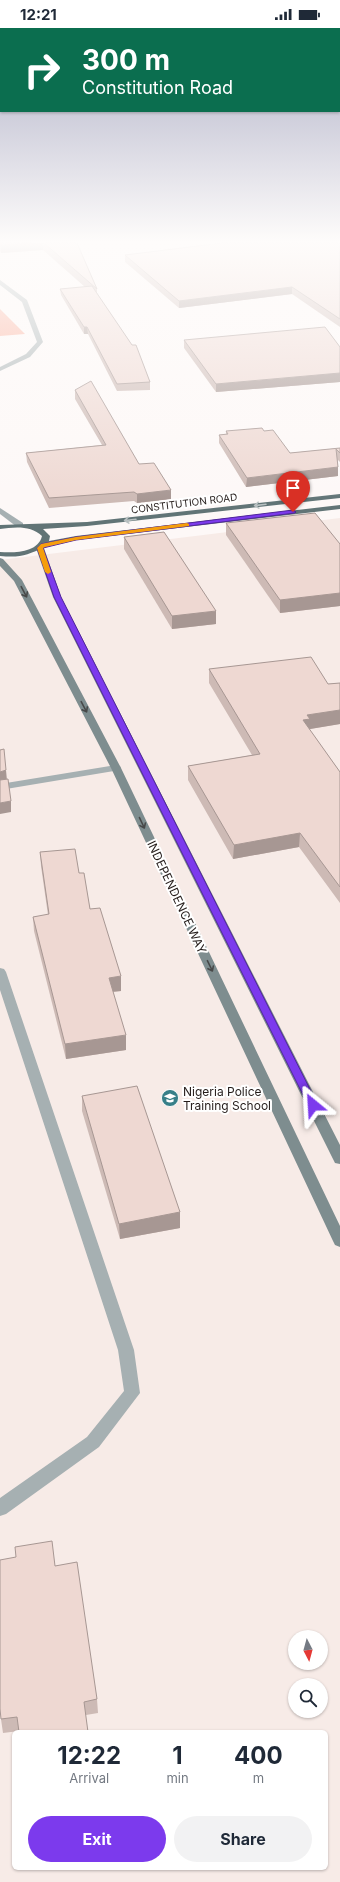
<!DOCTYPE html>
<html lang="en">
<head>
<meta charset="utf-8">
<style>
	body { margin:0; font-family:Inter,sans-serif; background:#f2f2f3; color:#1f2937; height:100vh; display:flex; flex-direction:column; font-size:15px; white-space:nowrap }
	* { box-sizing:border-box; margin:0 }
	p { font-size:13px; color:#747a83 }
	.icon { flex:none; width:22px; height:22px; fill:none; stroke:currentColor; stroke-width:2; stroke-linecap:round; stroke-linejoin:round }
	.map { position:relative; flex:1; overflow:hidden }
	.drawer { position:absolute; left:12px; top:1702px; width:316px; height:140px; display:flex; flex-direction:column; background:#fff; border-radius:6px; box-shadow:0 1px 3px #0004 }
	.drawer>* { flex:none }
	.top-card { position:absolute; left:0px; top:0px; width:340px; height:84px; box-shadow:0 1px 3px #0004; background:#0b6e4f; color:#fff; overflow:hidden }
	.needle { width:26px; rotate:174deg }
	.buttons { position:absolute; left:288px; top:1602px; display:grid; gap:8px }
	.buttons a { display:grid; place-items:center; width:40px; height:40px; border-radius:50%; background:#fff; box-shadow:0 1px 3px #0004; font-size:20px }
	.pin { position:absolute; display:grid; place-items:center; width:34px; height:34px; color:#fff; margin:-41px -17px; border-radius:50% 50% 50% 0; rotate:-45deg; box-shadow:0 0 4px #0007 }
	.pin .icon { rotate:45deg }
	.me { position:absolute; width:44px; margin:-22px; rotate:333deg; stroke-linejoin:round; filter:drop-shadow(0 0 3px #0008) }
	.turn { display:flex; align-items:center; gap:14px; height:84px; padding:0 16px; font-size:18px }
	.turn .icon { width:52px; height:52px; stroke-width:2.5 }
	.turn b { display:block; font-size:28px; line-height:34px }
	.eta { display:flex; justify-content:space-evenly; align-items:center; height:68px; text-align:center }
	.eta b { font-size:24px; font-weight:700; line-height:28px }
	.primary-button { display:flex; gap:8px; margin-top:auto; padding:8px 16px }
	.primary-button a { flex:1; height:46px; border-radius:24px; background:#7c3aed; color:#fff; font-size:16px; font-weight:700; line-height:46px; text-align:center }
	.primary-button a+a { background:#f2f2f3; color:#1f2937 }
	.status { display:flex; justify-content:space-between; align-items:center; height:28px; padding:0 20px; background:#fff; direction:ltr }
	.status svg { height:11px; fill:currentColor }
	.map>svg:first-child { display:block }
	.built { fill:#f7ebe7; fill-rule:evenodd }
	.forest { fill:#faa995 }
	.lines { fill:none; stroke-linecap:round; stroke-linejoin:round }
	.minor { fill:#a6b0b2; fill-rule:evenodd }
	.tertiary { fill:#a6b0b2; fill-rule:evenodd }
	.secondary { fill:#7e8d8f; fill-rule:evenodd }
	.primary { fill:#617476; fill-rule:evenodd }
	.wall { fill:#cdbab5 }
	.shaded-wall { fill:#a79793 }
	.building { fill:#eed8d2; stroke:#a79793 }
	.oneway { stroke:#b8c0c1 }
	.oneway2 { stroke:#484949 }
	.route { fill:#7c3aed; stroke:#51269a }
	.slow { fill:#f59e0b }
	.labels { text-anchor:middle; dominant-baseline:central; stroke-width:4; stroke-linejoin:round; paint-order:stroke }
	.far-street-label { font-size:10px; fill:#241c1a; stroke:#fff }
	.street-label { font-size:12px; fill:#241c1a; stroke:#fff }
	.poi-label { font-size:12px; fill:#241c1a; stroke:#fff; text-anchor:start }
</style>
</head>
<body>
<div class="status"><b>12:21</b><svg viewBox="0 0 49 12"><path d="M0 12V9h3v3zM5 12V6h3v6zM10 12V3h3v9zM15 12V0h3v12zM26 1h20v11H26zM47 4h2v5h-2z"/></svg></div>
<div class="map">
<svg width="340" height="1854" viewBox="0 0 340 1854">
	<rect width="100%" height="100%" fill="#fdf8f7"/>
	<path class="built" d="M340 490V1854H0V532ZM295 1609H321V1635H295ZM295 1657H321V1683H295ZM14 1704H326V1840H14Z"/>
	<polygon class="forest" points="0,281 25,306 0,308"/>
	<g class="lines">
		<g class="minor">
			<polygon points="116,737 120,738 121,740 120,742 0,762 0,756"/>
			<polygon points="0,940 4,941 6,944 134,1322 140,1365 99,1419 6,1486 0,1488 0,1470 87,1409 124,1363 118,1322 0,962"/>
		</g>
		<g class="tertiary">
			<polygon points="0,252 27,272 43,314 30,329 0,343 0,339 26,326 37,314 22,274 0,257"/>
			<polygon points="0,480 23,495 23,499 17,499 0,486"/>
		</g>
		<g class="secondary">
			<polygon points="37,518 43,518 44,520 61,569 340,1117 340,1136 335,1135 333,1131 53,569 36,520"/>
			<polygon points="0,530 3,531 22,552 121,740 340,1198 340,1219 335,1217 333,1213 111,740 14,553 0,538"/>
		</g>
		<path class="primary" d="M340 466V470L87 498 43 501 50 508 49 513 76 508 340 477V481L76 512C67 514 54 515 45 519 27 527 21 530 0 528V524C14 525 38 525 42 508 31 497 14 499 0 501V497L87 494Z"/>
	</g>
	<g class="wall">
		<polygon points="0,215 77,215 97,261 97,265 150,354 150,362 117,363 88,306 84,306 61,267 60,261 85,259 43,222 1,225 0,223"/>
		<polygon points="340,215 340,299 292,266 179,280 125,234 125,227"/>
		<polygon points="184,312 340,319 340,354 216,364 184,320"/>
		<polygon points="75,362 139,436 171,471 137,475 134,473 49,480 27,434 26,425 102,417 75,371"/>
		<polygon points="226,403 264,403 290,425 340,420 340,434 338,432 338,448 246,459 219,415 219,407 226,406"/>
		<polygon points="226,495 340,516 340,578 280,585 226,507"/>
		<polygon points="124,509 216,596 172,601 124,521"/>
		<polygon points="209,641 328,656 340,655 340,696 310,701 309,701 340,744 340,875 299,819 233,831 188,752 188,738 252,727 209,655"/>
		<polygon points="40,824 79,845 90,881 121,963 113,964 126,1022 66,1031 34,903 33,889 48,887 41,838"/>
		<polygon points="82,1068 180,1184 180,1200 120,1211 82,1083"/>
		<polygon points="55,1538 97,1671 98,1685 86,1687 19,1703 3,1705 1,1691"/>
	</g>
	<g class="shaded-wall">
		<polygon points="31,215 43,215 43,222 1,225 1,217"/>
		<polygon points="292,259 292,266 179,280 179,273"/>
		<polygon points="84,299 87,299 88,306 84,306"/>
		<polygon points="340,345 340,354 216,364 216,356"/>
		<polygon points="338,439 338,448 246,459 247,450"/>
		<polygon points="171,462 171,471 137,475 137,466"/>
		<polygon points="340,565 340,578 280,585 280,572"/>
		<polygon points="216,583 216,596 172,601 172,588"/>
		<polygon points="340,682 340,696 310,701 309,705 303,692 307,687"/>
		<polygon points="6,742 7,753 0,755 0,744"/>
		<polygon points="11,773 11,784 0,786 0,775"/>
		<polygon points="300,805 299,819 233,831 234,817"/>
		<polygon points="121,948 121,963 109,964 109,950"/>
		<polygon points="126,1007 126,1022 66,1031 65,1016"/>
		<polygon points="180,1184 180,1200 120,1211 119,1196"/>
	</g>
	<g class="building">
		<polygon points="0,215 31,215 1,217"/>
		<polygon points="44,215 77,215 97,261"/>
		<polygon points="222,215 340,215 340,291 292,259 179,273 125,227"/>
		<polygon points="92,258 132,317 136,317 150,354 117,356 87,299 84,299 60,261"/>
		<polygon points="325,299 340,319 340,345 216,356 184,312"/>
		<polygon points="91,353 139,436 154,435 171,462 137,466 134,464 49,470 26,425 106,417 75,362"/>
		<polygon points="262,400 264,403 273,402 290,425 340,420 340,425 336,421 338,439 247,450 219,407 228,406 226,403"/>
		<polygon points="315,485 340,516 340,565 280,572 226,495"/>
		<polygon points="164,504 216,583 172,588 124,509"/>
		<polygon points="311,629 328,656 340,655 340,682 307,687 310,691 303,692 340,744 340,859 300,805 234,817 188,738 260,726 209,641"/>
		<polygon points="4,721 6,742 0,744 0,722"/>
		<polygon points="8,751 11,773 0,775 0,752"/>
		<polygon points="75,821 79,845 84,845 90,881 100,880 121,948 109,950 126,1007 65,1016 33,889 49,886 40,824"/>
		<polygon points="137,1058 180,1184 119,1196 82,1068"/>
		<polygon points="52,1513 55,1538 77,1534 97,1671 84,1674 88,1704 19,1704 17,1689 1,1691 0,1681 0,1532 16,1529 15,1519"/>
	</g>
	<defs><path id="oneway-shaft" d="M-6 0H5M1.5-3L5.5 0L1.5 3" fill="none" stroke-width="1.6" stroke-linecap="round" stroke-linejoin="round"/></defs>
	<g class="oneway">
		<use href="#oneway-shaft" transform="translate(260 477) rotate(173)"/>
		<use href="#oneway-shaft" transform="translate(130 492) rotate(173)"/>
	</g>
	<g class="oneway2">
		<use href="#oneway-shaft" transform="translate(24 564) rotate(62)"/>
		<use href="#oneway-shaft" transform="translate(84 679) rotate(62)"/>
		<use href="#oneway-shaft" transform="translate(142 795) rotate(65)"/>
		<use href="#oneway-shaft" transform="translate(210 938) rotate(64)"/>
	</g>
	<linearGradient id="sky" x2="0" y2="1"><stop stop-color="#aeafc6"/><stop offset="0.45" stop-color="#fefcfb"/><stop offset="1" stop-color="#fefcfb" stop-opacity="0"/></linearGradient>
	<rect width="340" height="475" fill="url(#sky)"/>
	<polygon class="route" points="293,482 296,484 295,485 76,512 43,520 61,569 318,1077 313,1081 308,1077 54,569 37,520 41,516 76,509"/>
	<polygon class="slow" points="187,495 189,496 189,498 76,512 45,519 43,520 51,544 48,546 45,544 37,520 41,516 76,509"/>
	<defs>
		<g id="university-disc" transform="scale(0.9)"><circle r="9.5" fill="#377f88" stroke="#fff"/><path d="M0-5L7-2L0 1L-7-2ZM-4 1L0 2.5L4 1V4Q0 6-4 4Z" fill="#fff"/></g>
	</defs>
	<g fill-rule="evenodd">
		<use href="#university-disc" x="170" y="1070"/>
	</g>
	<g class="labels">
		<g class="far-street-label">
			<text transform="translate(184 475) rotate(-7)">CONSTITUTION ROAD</text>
		</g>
		<g class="street-label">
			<text transform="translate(177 869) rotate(65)">INDEPENDENCE WAY</text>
		</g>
		<g class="poi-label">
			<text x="183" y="1063">Nigeria Police<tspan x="183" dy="14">Training School</tspan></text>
		</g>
	</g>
</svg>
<div class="buttons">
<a><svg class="needle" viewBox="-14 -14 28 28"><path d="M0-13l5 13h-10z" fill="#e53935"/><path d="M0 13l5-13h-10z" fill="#747a83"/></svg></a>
<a><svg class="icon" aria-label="search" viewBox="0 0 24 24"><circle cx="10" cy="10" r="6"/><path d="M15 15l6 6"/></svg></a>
</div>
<div class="pin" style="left:293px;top:484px;background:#d93025"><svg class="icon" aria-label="arrive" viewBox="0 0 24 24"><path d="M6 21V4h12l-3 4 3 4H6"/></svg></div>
<svg class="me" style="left:313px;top:1077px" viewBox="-20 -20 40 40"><path d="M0-17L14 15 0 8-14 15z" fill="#7c3aed" stroke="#fff" stroke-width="4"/></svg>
<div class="top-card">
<div class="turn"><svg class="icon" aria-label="right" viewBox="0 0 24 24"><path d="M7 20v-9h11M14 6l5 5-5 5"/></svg><div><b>300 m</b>Constitution Road</div></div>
</div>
<section class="drawer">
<div class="eta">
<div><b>12:22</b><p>Arrival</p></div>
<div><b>1</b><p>min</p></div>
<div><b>400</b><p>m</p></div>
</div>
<div class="primary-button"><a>Exit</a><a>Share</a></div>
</section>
</div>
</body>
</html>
